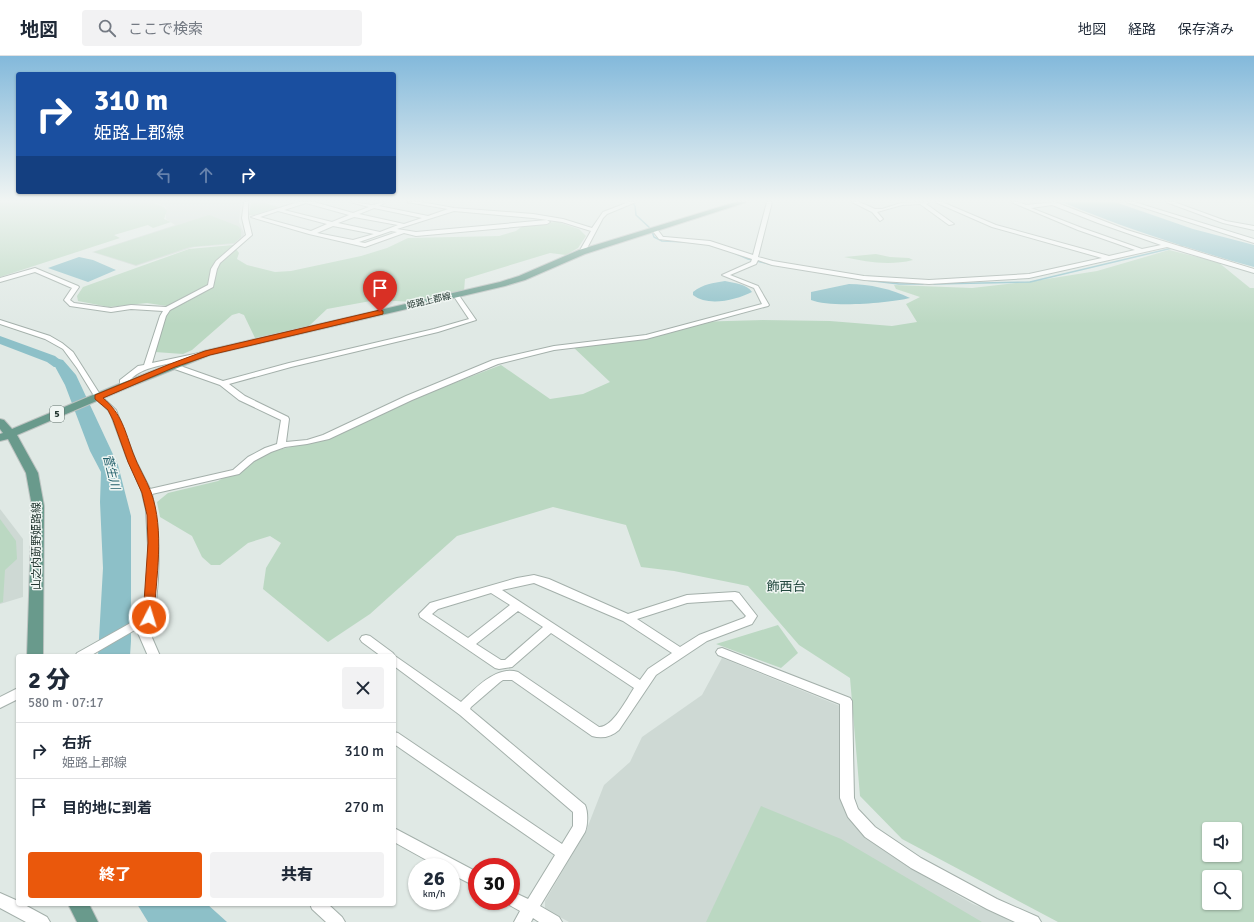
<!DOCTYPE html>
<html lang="ja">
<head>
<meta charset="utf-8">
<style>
	body { margin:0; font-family:Signika,"Noto Sans JP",sans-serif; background:#f2f2f3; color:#1f2937; height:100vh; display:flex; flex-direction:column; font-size:15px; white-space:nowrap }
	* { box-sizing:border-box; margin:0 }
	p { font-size:13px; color:#747a83 }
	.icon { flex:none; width:22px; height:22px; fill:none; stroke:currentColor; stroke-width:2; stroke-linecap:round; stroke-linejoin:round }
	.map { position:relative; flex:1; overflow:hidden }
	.details { position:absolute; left:16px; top:598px; width:380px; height:252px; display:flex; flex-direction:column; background:#fff; border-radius:4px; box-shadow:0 1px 3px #0004 }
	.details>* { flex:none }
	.banner { position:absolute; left:16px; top:16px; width:380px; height:122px; border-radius:4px; box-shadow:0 1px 3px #0004; background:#1a4fa0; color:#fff; overflow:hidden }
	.fabs { position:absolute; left:1202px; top:766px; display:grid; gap:8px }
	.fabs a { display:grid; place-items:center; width:40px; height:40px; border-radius:4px; background:#fff; box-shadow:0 1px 3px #0004; font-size:20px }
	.speed { position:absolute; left:408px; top:802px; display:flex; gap:8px; font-size:20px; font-weight:700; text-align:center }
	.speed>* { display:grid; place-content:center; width:52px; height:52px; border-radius:50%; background:#fff; box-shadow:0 1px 3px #0004; line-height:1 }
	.speed small { font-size:10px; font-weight:400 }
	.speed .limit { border:6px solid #d22; background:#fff; color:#111 }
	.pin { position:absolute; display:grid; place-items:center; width:34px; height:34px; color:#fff; margin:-41px -17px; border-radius:50% 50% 50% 0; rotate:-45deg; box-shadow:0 0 4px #0007 }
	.pin .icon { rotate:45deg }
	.me { position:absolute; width:44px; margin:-22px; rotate:5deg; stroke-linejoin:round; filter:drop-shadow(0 0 3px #0008) }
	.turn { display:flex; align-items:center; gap:14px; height:84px; padding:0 12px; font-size:18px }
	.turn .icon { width:52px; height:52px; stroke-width:2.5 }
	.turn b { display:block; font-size:28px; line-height:34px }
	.lanes { display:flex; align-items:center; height:38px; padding:0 12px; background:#0003; justify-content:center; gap:20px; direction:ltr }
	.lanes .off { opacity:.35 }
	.round { display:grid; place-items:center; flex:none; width:42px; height:42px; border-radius:4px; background:#f2f2f3 }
	.overview { display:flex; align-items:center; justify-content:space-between; height:68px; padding:0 12px }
	h1 { font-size:24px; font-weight:800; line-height:30px }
	.action { display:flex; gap:8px; margin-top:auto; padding:8px 12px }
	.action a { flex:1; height:46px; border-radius:4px; background:#ea580c; color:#fff; font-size:16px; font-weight:800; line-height:46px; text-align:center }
	.action a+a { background:#f2f2f3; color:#1f2937 }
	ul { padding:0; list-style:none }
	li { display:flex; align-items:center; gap:12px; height:56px; padding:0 12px; border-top:1px solid #e0e1e3 }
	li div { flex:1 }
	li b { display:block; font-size:15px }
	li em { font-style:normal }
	header { display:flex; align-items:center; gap:24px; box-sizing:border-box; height:56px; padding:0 20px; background:#fff; border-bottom:1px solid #e0e1e3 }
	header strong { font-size:19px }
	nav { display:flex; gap:22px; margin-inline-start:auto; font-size:14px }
	.search { width:280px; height:36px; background:#f2f2f3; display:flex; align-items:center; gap:10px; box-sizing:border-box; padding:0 14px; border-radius:4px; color:#747a83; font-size:15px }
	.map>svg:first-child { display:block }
	.built { fill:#ced9d4 }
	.green { fill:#bbd8c2; fill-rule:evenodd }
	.water { fill:#8dc0c8 }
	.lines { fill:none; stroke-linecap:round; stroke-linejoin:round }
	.stream { stroke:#8dc0c8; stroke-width:1.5 }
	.river { fill:#8dc0c8; fill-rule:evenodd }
	.minor-casing { stroke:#a4b0ab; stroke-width:2 }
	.major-casing { stroke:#bdc3c1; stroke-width:2 }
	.minor { fill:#fff; fill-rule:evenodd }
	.major { fill:#699a8c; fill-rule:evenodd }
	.route { fill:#ea580c; stroke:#983908 }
	.labels { text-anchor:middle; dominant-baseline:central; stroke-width:3; stroke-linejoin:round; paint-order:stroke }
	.far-street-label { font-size:9px; fill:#233731; stroke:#f0f6f3 }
	.shield { fill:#f0f6f3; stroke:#60706b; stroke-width:1 }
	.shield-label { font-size:10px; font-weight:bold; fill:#233731 }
	.street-label { font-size:11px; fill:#233731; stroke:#f0f6f3 }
	.water-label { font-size:12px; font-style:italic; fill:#24616c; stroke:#f0f6f3 }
	.quarter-label { font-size:13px; fill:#21473d; stroke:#f0f6f3 }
</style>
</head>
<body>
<header>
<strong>地図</strong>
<div class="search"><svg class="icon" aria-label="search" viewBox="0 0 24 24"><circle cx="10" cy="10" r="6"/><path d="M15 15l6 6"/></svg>ここで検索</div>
<nav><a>地図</a><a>経路</a><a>保存済み</a></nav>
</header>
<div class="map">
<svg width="1254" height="866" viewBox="0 0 1254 866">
	<rect width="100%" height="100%" fill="#e0e9e5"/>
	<g class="built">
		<polygon points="154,146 241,146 239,166 244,177 244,180 236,188 194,191 136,210 92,196 175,169 166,163 166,151"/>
		<polygon points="0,453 23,483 23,541 0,548"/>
		<polygon points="722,602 840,650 841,741 852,766 879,791 914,814 973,848 1016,866 569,866 545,853 545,845 586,775 604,729 630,706 642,681 702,639"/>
	</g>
	<g class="green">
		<polygon points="0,146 150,146 164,151 167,155 164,163 171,166 153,172 148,169 114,179 120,182 0,221"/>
		<polygon points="251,146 261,146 279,151 254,159 249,159"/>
		<polygon points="209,159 238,170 241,174 241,181 234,187 190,191 136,209 94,196"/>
		<polygon points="558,166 579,173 586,180 578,192 566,199 550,197 465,223 464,235 414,246 376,244 327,253 309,270 255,282 244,259 239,257 232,259 192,294 183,298 155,296 167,258 173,251 147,247 109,251 78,245 77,240 83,231 189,193 233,189 239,197 237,203 247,209 275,216 291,215 361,200 387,192 408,182 499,180 516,175 525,168"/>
		<path d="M1169 194 1218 206 1250 232H1254V866H1058L902 783 860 740 850 622 799 589 748 530 674 515 641 511 626 469 553 451 457 480 370 558 328 586 263 533 266 512 281 487 270 480 248 487 220 509H211L202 501 192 480 160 461 157 446 168 437 218 425 273 395 330 382 428 337 501 309 550 343 583 338 610 326 572 290 651 280 692 266 763 264 830 265 892 270 917 266 906 248 920 241 896 233 894 229 972 232 1034 225 1097 215ZM1209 773H1235V799H1209ZM1209 821H1235V847H1209Z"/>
		<path d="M876 198 890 201 909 202 913 204C889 210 867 206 844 201Z"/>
		<polygon points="0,463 16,485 17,503 5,514 3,546 0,547"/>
		<polygon points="778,569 798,597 781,612 716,588"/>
		<polygon points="761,750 841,783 982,866 706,866"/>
	</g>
	<g class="water">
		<path d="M1062 146H1115L1193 173 1254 189V211C1189 193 1124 172 1062 146Z"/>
		<polygon points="79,201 93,204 116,214 88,226 48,212"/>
		<path d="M725 225C734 227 747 228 752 236 736 244 708 251 693 239V236C703 228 713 227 725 225Z"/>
		<path d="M849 228C870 228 891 233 910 242 889 247 831 252 811 244V236Z"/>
		<polygon points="40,298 63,304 76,319 118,409 131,460 131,585 130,600 98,600 103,512 100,446 101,416 90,395 65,329 52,305"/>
		<polygon points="137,848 207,848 227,866 148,866"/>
	</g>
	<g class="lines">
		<g class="stream">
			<polyline points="632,146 635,150 636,159 651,173 654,181 662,185 688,186"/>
			<polyline points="732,196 748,203 769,208"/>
			<polyline points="865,224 899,228 923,228"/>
			<polyline points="934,228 1030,226 1185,189"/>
		</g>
		<polygon class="river" points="0,280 55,300 65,308 64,311 54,311 47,306 0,288"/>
		<g class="minor-casing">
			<g id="minor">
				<path d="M244 146H248V162L252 179 220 207 217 213 213 231 170 254 166 260 152 307 204 296 208 298 206 299 172 307 223 325 289 307 434 273 469 263 453 239 456 237 458 238 476 264 438 276 291 311 229 328 245 340 288 361 289 363 286 386 307 384 323 379 406 340 493 304 554 290 646 279 762 248 754 232 722 219 751 206 752 203 709 189 659 183 652 174 657 173 663 181H665L710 185 753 199 767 146H772L758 201 773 205 864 220 929 224 1029 218 1102 202 992 171 935 146H942L996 169 1109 200 1135 194 1078 174 1011 146H1018L1026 149 1055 146 1127 174 1254 213V217L1167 191 1029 222 929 228 864 224 772 209 758 204 756 208 730 219 758 230 769 249 768 250 646 283 554 294 498 308 412 344 329 383 307 388 285 391 271 396 254 405 239 418 152 438C161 485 161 532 150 577L160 600H148L138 577 140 571 90 600H75L77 597 143 560 149 508 146 454 141 433 126 400 111 359 108 354 96 343 77 312 63 293 45 283 0 268V264L50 280 62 287 73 296 101 340 116 354 136 405 150 433 233 414 248 401 265 392 277 388 281 364 239 344 220 329 169 311 168 309 171 307C154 311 132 314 126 332H120V324L138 310 144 309 160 260 163 255 131 253 111 256 70 250 64 244 72 232 35 216 0 226V222L35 212 78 230 79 231 70 244 74 247 111 252 131 249 166 251 208 229 211 213 216 205 246 179 242 162ZM1052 149 1098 167 1161 189 1142 193 1082 172 1031 152Z"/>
				<path d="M298 146H314L353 157 369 151 350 146C356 146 369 149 373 149 378 148 381 146 386 146L379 150 428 160 448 153 407 146H421L454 152 533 158 563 163 592 172 603 156 629 146H636L607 158 603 162 585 196 582 198 579 196 591 175 562 166 533 162 454 155 397 173 416 176 547 164 550 166 547 168 416 180 404 177 365 191 309 178 251 161ZM306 147 349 159 332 166 284 154ZM374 152 422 162 404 168 359 158ZM278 155 327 168 311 175 260 161ZM354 161 398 169 380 176 338 167ZM333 170 374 178 353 184 317 177ZM391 175 397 176 365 187 359 186Z"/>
				<polygon points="852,146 859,146 875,153 882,153 901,147 930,146 926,148 954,168 949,169 920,148 902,149 877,156 883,163 880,165 872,156"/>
				<polygon points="1126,146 1134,146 1254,183 1254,187"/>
				<polygon points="1166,146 1174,146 1226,165 1254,170 1254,174 1223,167"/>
				<path d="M534 519 549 523 628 558 687 539 735 536 739 537 757 560 752 568 707 585 656 619 619 674C611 681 602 683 592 680L512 624H503L500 626 471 651 470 653 585 749C588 756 588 768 585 776L540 850 559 861 562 866H539L533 862 531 866H514L520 855 506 847 505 845H511V835L528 843 555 799 394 688V676L398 677 562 788 573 770V756L460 659 394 610V600H381L362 586 360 583 362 580 366 579 370 580 393 597 395 600 461 646C475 633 496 609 518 616L599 671C612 672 627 643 634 632L551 577 512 611 499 613 495 612 420 561 419 558 430 547 517 522ZM534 527 623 565 672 597 648 613 640 624 502 534ZM491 537 510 549 468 582 432 558 438 553ZM732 544 746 560 744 562 699 579 680 591 637 563 687 547ZM518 555 543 571 505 604H501L476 588Z"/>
				<polygon points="722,592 850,642 852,645 854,742 858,753 875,771 921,802 997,843 1038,861 1041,866 1015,866 987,853 911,812 865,781 848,761 840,742 840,648 718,599 716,596 718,593"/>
				<polygon points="18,632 18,643 0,652 0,641"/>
				<polygon points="394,772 477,816 477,831 451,818 451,811 439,811 394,786"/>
				<polygon points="0,837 18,845 18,848 23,848 47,861 50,866 26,866 0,852"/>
				<polygon points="310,848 328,848 342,861 345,866 326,866 312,853"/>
			</g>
		</g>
		<g class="major-casing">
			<g id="major">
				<polygon points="736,146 747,146 585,198 525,224 505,230 210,299 127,332 17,379 38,417 44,450 43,600 27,600 32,450 26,417 8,383 0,385 0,378 3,377 0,373 0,363 4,364 12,373 119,328 204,295 500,226 519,220 579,194"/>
				<polygon points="68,848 89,848 98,866 77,866"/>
			</g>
		</g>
		<use href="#minor" class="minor"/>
		<use href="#major" class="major"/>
	</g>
	<linearGradient id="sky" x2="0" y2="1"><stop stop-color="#83b9db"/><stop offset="0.54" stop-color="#f1f5f3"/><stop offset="1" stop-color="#f1f5f3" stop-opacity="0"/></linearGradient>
	<rect width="1254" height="268" fill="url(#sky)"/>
	<path class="route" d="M380 254 383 255V258L210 299 175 311 103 342C122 358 125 375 133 397 138 411 146 423 151 436 165 475 156 521 154 561L153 564H145L143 561 148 487 147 459 142 437 128 406 113 364 108 354 95 343V339L170 308 205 295Z"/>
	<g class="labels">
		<g class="far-street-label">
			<text transform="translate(429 245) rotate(-13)">姫路上郡線</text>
		</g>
		<rect class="shield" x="50" y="350" width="14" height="16" rx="3"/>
		<g class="shield-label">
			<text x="57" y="358">5</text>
		</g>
		<g class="street-label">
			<text transform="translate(36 490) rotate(-90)">山之内莇野姫路線</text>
		</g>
		<g class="water-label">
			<text transform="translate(111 416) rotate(76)">菅生川</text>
		</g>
		<g class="quarter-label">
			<text x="786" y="531">飾西台</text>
		</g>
	</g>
</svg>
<div class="fabs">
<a><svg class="icon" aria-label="sound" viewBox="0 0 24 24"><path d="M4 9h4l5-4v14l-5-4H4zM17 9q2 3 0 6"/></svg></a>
<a><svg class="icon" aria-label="search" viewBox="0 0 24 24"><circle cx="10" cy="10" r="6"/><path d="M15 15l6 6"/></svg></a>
</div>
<div class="speed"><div>26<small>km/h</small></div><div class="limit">30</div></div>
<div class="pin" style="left:380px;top:256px;background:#d93025"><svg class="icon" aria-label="arrive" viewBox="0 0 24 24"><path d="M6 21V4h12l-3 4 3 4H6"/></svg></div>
<svg class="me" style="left:149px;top:561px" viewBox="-20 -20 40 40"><circle r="17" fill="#ea580c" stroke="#fff" stroke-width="3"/><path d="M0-11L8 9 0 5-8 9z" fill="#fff"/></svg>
<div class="banner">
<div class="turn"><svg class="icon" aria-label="right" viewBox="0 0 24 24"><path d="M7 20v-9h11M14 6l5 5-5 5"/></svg><div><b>310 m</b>姫路上郡線</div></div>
<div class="lanes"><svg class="icon off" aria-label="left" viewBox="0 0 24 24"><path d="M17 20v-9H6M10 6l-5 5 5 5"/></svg><svg class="icon off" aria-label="ahead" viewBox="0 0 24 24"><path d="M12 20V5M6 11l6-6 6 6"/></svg><svg class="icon" aria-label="right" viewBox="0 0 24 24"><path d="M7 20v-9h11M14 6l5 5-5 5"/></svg></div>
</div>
<section class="details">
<div class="overview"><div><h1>2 分</h1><p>580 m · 07:17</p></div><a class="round"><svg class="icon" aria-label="close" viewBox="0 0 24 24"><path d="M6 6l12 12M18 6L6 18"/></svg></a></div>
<ul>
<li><svg class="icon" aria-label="right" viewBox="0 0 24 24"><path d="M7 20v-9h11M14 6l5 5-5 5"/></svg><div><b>右折</b><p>姫路上郡線</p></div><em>310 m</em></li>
<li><svg class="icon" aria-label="arrive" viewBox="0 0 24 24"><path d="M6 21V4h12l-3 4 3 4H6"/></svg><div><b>目的地に到着</b></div><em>270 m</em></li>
</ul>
<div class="action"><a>終了</a><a>共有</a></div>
</section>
</div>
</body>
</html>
